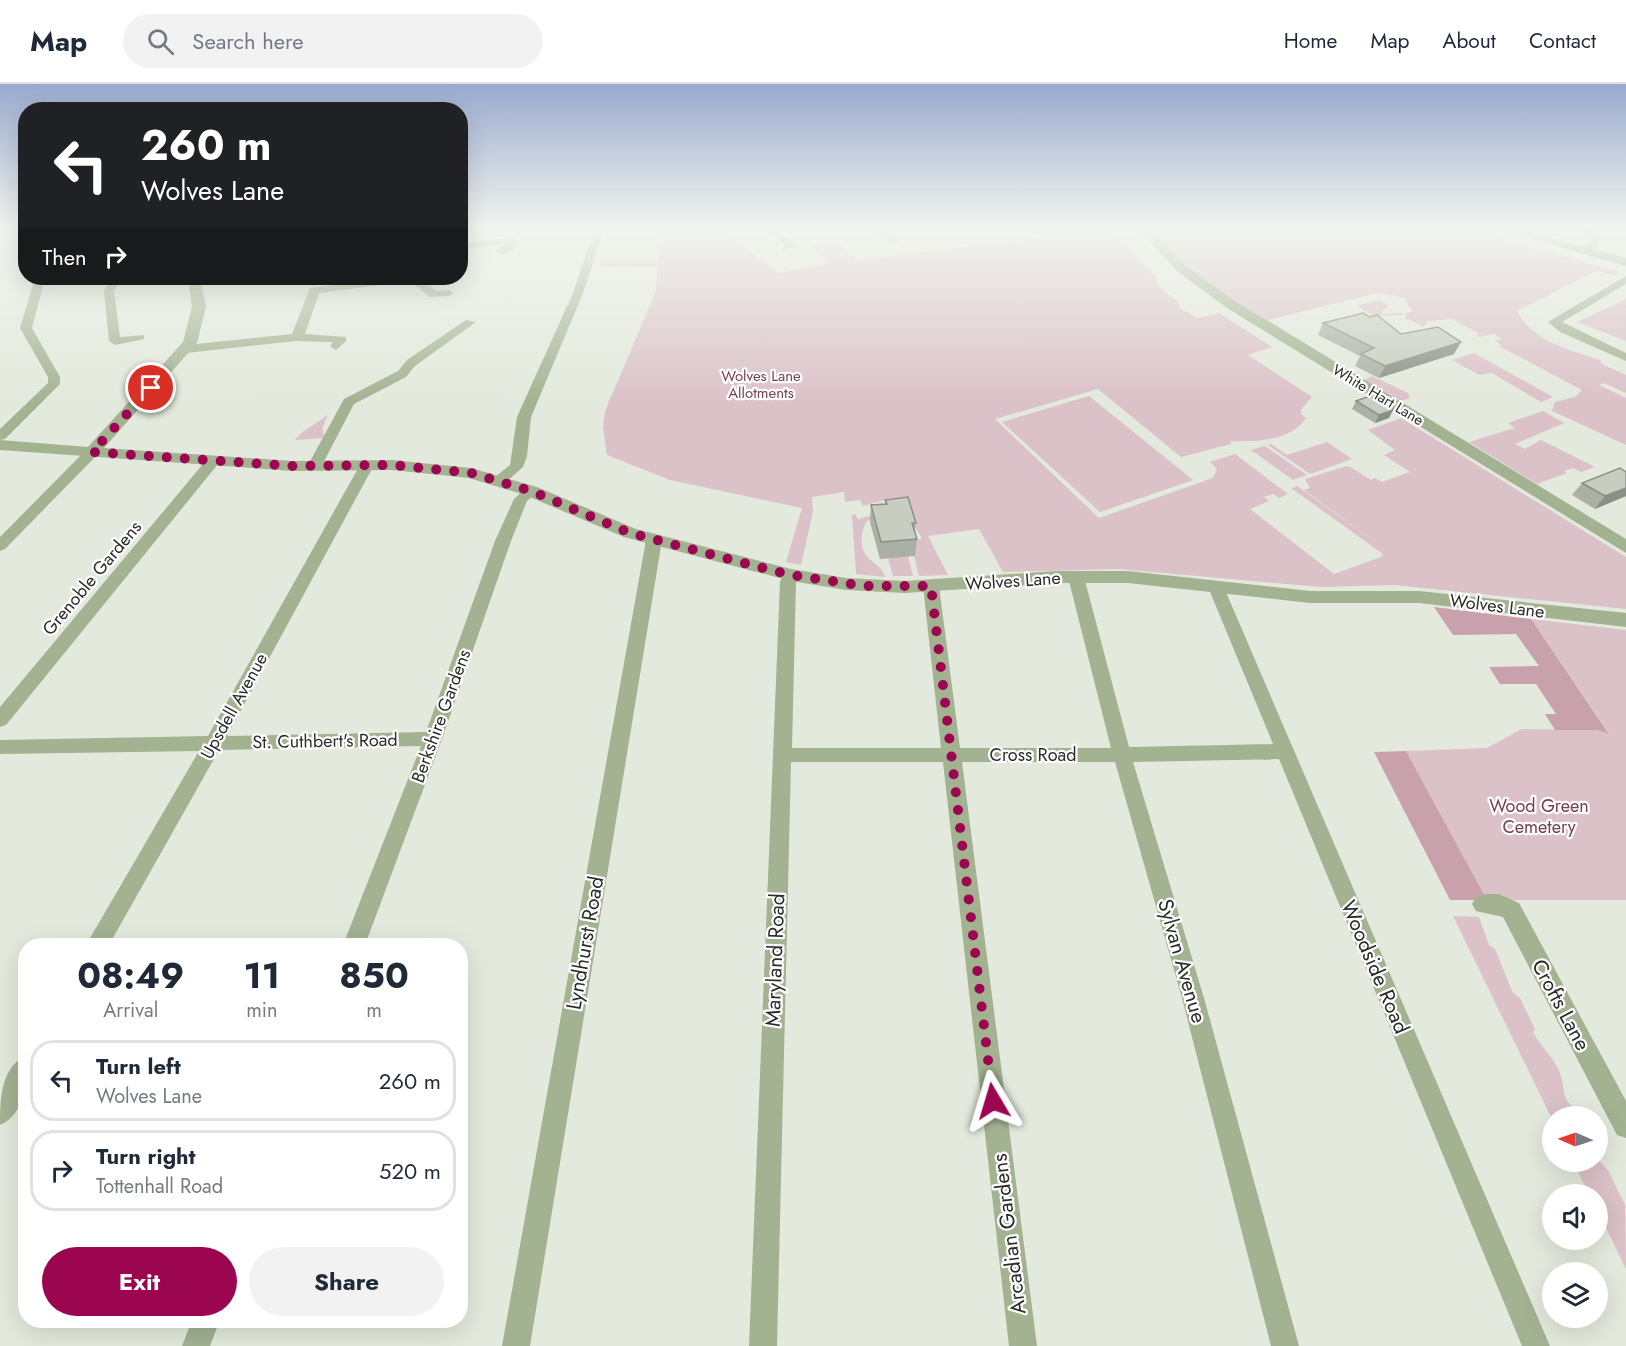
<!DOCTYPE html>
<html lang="en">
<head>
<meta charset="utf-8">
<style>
	body { margin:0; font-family:Jost,sans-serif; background:#f2f2f3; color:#1f2937; height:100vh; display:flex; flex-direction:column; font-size:22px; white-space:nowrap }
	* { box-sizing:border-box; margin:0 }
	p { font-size:20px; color:#747a83 }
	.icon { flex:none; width:33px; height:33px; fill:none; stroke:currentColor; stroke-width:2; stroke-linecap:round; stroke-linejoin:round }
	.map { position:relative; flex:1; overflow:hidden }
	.panel { position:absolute; left:18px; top:854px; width:450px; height:390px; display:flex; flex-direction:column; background:#fff; border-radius:24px; box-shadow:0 6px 24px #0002 }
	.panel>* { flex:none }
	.guide { position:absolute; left:18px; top:18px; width:450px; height:183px; border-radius:24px; box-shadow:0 6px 24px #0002; background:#202124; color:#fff; overflow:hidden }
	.needle { width:39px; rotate:272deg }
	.buttons { position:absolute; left:1542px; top:1022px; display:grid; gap:12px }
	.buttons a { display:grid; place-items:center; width:66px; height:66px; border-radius:50%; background:#fff; box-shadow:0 6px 24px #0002; font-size:30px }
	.pin { position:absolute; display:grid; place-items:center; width:51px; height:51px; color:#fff; margin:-26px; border:3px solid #fff; border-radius:50%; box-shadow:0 2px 6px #0007 }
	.me { position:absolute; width:66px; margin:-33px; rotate:353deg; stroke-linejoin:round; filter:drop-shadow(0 0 4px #0008) }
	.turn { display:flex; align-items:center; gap:21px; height:126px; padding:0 24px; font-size:27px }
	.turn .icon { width:78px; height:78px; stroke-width:2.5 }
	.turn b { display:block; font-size:42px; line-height:51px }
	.then { display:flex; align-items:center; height:57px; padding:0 24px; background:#0003; gap:12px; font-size:22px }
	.eta { display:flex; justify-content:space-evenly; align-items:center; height:102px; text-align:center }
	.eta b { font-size:36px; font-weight:700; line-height:42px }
	.cta { display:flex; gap:12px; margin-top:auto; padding:12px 24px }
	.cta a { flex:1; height:69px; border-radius:36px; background:#9c0550; color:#fff; font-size:24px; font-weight:700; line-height:69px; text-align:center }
	.cta a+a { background:#f2f2f3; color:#1f2937 }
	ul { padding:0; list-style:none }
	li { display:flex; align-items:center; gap:18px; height:81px; margin:0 12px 9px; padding:0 12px; border:3px solid #e0e1e3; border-radius:24px }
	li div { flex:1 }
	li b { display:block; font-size:22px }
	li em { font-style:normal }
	header { display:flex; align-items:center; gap:36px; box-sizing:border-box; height:84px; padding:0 30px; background:#fff; border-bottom:2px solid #e0e1e3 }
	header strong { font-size:28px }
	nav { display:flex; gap:33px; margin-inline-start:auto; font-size:21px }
	.search { width:420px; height:54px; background:#f2f2f3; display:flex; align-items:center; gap:15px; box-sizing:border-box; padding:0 21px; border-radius:33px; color:#747a83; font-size:22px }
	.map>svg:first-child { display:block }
	.green { fill:#dbc1c8 }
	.forest { fill:#c8a1ac }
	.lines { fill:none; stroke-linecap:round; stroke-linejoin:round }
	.minor { fill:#a3b291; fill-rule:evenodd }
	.tertiary { fill:#a3b291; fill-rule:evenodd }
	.wall { fill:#abb0a5 }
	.shaded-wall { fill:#8b9086 }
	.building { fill:#c7cdc0; stroke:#8b9086; stroke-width:1.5 }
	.route { stroke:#9c0550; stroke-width:10; stroke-dasharray:0 18 }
	.labels { text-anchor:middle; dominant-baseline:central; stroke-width:4.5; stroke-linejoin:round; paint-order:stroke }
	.far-park-label { font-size:15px; fill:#774152; stroke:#fff }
	.far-street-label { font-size:15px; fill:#2a2d28; stroke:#fff }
	.street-label { font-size:18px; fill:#2a2d28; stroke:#fff }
	.park-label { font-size:18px; fill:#774152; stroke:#fff }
	.near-street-label { font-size:21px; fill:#2a2d28; stroke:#fff }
</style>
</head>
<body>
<header>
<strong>Map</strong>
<div class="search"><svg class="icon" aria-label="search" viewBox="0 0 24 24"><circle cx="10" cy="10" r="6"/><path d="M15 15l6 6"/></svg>Search here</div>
<nav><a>Home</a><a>Map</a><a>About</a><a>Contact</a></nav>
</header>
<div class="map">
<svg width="1626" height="1262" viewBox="0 0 1626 1262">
	<rect width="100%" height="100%" fill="#e3e9dc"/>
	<g class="green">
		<path d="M666 143H717L779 189 830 179 811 163 837 158 857 176 1110 145 1158 195 1157 200 1181 221 1178 223 1197 234 1219 229 1272 263 1248 271 1312 313 1302 324 1301 330 1306 334C1291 357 1256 358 1231 357V360L1181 373 1098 305 995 335 1099 434 1213 394 1217 385 1210 378 1235 370 1288 410 1279 414 1274 410 1264 413 1269 417 1250 425 1334 490 1381 473 1383 470 1291 404 1297 402 1389 468 1304 406 1310 404 1305 395 1346 382 1352 384 1371 396 1375 394 1382 398 1410 388 1384 371 1395 366 1368 346 1401 334 1626 473V525L1394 501 1321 503 1119 485 1003 488 979 445 928 452 948 491 919 492 910 456 922 455 907 429H900L892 414 863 422 860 416 845 418 844 408 812 413 813 428 801 481 786 478 802 424 670 396 607 371 603 343 605 327 656 207 658 183 600 182 601 177H658Z"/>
		<path d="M1152 143H1456L1620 188 1616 191 1598 187 1593 188 1517 227C1535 260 1571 265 1602 277L1600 279 1626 291V309L1604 299 1599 301 1626 314V361L1552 327 1555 318 1575 313 1582 306 1499 262 1501 261 1495 257 1502 255 1494 250 1478 253 1476 252 1480 250 1452 235 1427 237 1424 243 1409 235 1406 236 1405 229 1413 228 1405 216 1407 214 1378 209 1268 236C1227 211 1178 185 1152 143Z"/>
		<polygon points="1626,215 1626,257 1577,238"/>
		<polygon points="1379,216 1389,222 1381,228 1383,230 1402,229 1404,231 1373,232 1357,222"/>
		<polygon points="1474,269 1553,313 1541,318 1492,289 1479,291 1452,276"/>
		<polygon points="1372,292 1408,309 1410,314 1401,317 1365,296"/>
		<polygon points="1089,312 1193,396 1100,428 1002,338"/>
		<polygon points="1543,327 1564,339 1515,360 1525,365 1541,356 1595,383 1581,388 1573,384 1564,387 1567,389 1537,400 1469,358 1515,344 1508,339"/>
		<path d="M328 330 322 345 324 350 323 354 295 356C304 344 318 340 328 330Z"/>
		<polygon points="1327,358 1352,375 1310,390 1268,361 1271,360 1287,371"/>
		<polygon points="1265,362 1307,391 1293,396 1251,366"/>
		<path d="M882 429 866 438C850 476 882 476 885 493L856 490 852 431 855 430 858 435Z"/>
		<polygon points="908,472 913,492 893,492 888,474"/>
		<polygon points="1531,535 1626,546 1626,816 1487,816 1406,667 1487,664 1522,645 1597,646 1609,649"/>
		<path d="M1453 832 1479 833 1489 861 1495 865 1513 909 1520 914 1535 945 1533 948C1541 964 1558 976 1562 996 1564 1003 1563 1010 1568 1018 1572 1023 1577 1026 1580 1032H1552V1035Z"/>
		<polygon points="1598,1076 1608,1086 1625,1121 1626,1185 1598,1127 1598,1110 1589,1110 1573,1077"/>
	</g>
	<g class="forest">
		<polygon points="1434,523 1531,535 1609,650 1597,646 1555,646 1545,630 1556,630 1536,600 1500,600 1489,583 1539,582 1516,550 1453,551"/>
		<polygon points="1406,667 1487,816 1450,816 1374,668"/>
	</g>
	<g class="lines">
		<g class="minor">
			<polygon points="595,143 605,143 583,209 531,333 527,372 523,383 505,399 495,399 495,393 510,381 517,333 573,209"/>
			<polygon points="760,143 771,143 799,162 783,166 782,164 786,161"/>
			<polygon points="869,143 880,143 899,158 890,160"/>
			<polygon points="1581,143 1591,143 1601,156 1591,169 1582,167 1591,156"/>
			<polygon points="513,154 518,157 513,166 505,170 496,168 506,160 468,164 460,169 461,159"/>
			<polygon points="1626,192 1626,200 1562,238 1626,269 1626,277 1560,248 1548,238"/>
			<polygon points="35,194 45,194 32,244 60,293 60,300 5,355 0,356 0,345 48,299 48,293 20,244"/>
			<polygon points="111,194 121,194 114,207 120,253 144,251 144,255 115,261 109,257 104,207"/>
			<polygon points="390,194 418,194 436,207 449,206 454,209 449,212 430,213 410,197 319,209 305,250 346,253 346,257 336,266 330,262 333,258 296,257 186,269 180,265 186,261 292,250 310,204"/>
			<polygon points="466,236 476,238 415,282 406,293 354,320 321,383 314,387 309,386 307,383 344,315 398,287 407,276"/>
			<polygon points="92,364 99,368 97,371 5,465 0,467 0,453 87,365"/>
			<polygon points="213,373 220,377 218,380 6,641 0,643 0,623 208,374"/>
			<polygon points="367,377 374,381 227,652 426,648 495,457 514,415 526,404 536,404 538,407 527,417 511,457 442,655 365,861 343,861 421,662 219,666 109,861 86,861 199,667 0,670 0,656 208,652 360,381"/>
			<polygon points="654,451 662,456 530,1262 502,1262 646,456"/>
			<polygon points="791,486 799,491 796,498 792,664 941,664 923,502 931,497 939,502 960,664 1111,664 1068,493 1076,488 1084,493 1129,663 1273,660 1208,503 1216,498 1222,499 1550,1262 1522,1262 1279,675 1133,678 1204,914 1299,1262 1271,1262 1182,914 1115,678 962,678 1037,1262 1009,1262 943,678 791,678 777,1262 749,1262 780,498 785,487"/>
			<polygon points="1483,810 1499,810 1519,819 1626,1017 1626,1054 1617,1051 1503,833 1476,827 1472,820 1476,813"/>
			<path d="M26 972C26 996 26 1030 0 1041 0 1018 0 983 26 972Z"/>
			<polygon points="192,1236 220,1236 210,1262 182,1262"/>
		</g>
		<g class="tertiary">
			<polygon points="1136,143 1148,143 1186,182 1237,218 1626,455 1626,469 1227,224 1178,188"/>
			<polygon points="1490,143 1508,143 1626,174 1626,182"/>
			<polygon points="188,194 200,194 206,223 197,259 104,364 293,377 392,376 471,384 537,403 636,445 791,485 846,494 905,497 1056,487 1128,487 1310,507 1419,507 1626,529 1626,543 1419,519 1310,519 1128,499 1056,499 905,509 846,506 791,497 624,453 525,411 469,394 392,386 293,387 0,366 0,356 88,363 183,258 192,223"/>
		</g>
	</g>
	<g class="wall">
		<polygon points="1323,239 1401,250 1454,270 1379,294 1355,282 1360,272 1318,251"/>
		<polygon points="1356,317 1393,326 1389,334 1375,339 1352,325"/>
		<polygon points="1582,399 1626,412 1595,425 1572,411"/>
		<polygon points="885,416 916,439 915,448 917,455 915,472 880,475 870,438 871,421 885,420"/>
	</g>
	<g class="shaded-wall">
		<polygon points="1072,143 1098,143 1072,146"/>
		<polygon points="1461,258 1454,270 1379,294 1385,282"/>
		<polygon points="1393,326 1389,334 1375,339 1379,331"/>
		<polygon points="1626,404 1626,412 1595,425 1605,412"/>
	</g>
	<g class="building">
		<polygon points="1363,229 1370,233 1377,231 1401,250 1438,243 1461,258 1385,282 1361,270 1374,264 1323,239"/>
		<polygon points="1370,312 1393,326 1379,331 1356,317"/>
		<polygon points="1620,384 1626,388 1626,404 1605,412 1582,399"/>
		<polygon points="908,413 916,439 912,439 917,455 881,458 871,421 887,420 885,416"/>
	</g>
	<linearGradient id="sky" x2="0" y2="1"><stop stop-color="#99aace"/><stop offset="0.45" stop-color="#f2f5ef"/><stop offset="1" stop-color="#f2f5ef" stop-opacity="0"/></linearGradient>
	<rect width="1626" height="319" fill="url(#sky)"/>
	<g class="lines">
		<polyline class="route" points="151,304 92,368 292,382 392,381 471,389 531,407 630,449 755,482 791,491 864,502 931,502 993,1017"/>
	</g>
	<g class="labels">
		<g class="far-park-label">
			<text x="761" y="292">Wolves Lane<tspan x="761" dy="17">Allotments</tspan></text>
		</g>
		<g class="far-street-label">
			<text transform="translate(1378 311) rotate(31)">White Hart Lane</text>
		</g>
		<g class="street-label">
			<text transform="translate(92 494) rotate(-50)">Grenoble Gardens</text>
			<text transform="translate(1013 497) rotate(-4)">Wolves Lane</text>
			<text transform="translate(1497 522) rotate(7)">Wolves Lane</text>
			<text transform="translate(234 622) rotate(-61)">Upsdell Avenue</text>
			<text transform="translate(441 632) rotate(-70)">Berkshire Gardens</text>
			<text transform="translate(325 657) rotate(-1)">St. Cuthbert's Road</text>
			<text x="1033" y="671">Cross Road</text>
		</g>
		<g class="park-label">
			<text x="1539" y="722">Wood Green<tspan x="1539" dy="21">Cemetery</tspan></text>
		</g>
		<g class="near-street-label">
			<text transform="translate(585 859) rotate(-80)">Lyndhurst Road</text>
			<text transform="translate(775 876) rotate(-88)">Maryland Road</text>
			<text transform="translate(1182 877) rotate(74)">Sylvan Avenue</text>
			<text transform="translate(1375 883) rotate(67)">Woodside Road</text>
			<text transform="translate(1561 921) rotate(62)">Crofts Lane</text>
			<text transform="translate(1009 1150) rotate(-97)">Arcadian Gardens</text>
		</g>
	</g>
</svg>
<div class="buttons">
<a><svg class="needle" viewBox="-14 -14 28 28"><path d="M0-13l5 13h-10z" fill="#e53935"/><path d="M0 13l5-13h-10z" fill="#747a83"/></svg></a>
<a><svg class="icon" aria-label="sound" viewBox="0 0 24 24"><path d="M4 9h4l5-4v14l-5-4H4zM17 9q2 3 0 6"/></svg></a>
<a><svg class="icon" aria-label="layers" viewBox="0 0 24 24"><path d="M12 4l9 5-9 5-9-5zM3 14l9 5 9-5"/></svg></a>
</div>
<div class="pin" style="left:151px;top:304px;background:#d93025"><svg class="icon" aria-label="arrive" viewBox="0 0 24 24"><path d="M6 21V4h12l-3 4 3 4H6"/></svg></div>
<svg class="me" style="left:993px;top:1017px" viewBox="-20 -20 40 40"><path d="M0-17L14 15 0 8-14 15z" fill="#9c0550" stroke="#fff" stroke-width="4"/></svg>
<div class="guide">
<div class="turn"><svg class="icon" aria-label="left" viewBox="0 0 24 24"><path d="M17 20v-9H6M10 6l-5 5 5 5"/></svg><div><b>260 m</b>Wolves Lane</div></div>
<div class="then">Then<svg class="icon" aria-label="right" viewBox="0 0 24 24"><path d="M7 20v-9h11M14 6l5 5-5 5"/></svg></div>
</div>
<section class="panel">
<div class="eta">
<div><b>08:49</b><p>Arrival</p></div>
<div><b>11</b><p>min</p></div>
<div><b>850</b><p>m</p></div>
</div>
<ul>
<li><svg class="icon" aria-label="left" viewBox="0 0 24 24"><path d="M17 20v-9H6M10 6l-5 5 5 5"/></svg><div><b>Turn left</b><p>Wolves Lane</p></div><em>260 m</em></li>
<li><svg class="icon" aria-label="right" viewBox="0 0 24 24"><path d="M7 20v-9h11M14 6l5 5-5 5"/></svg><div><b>Turn right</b><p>Tottenhall Road</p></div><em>520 m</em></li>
</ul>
<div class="cta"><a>Exit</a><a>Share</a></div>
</section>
</div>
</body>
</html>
